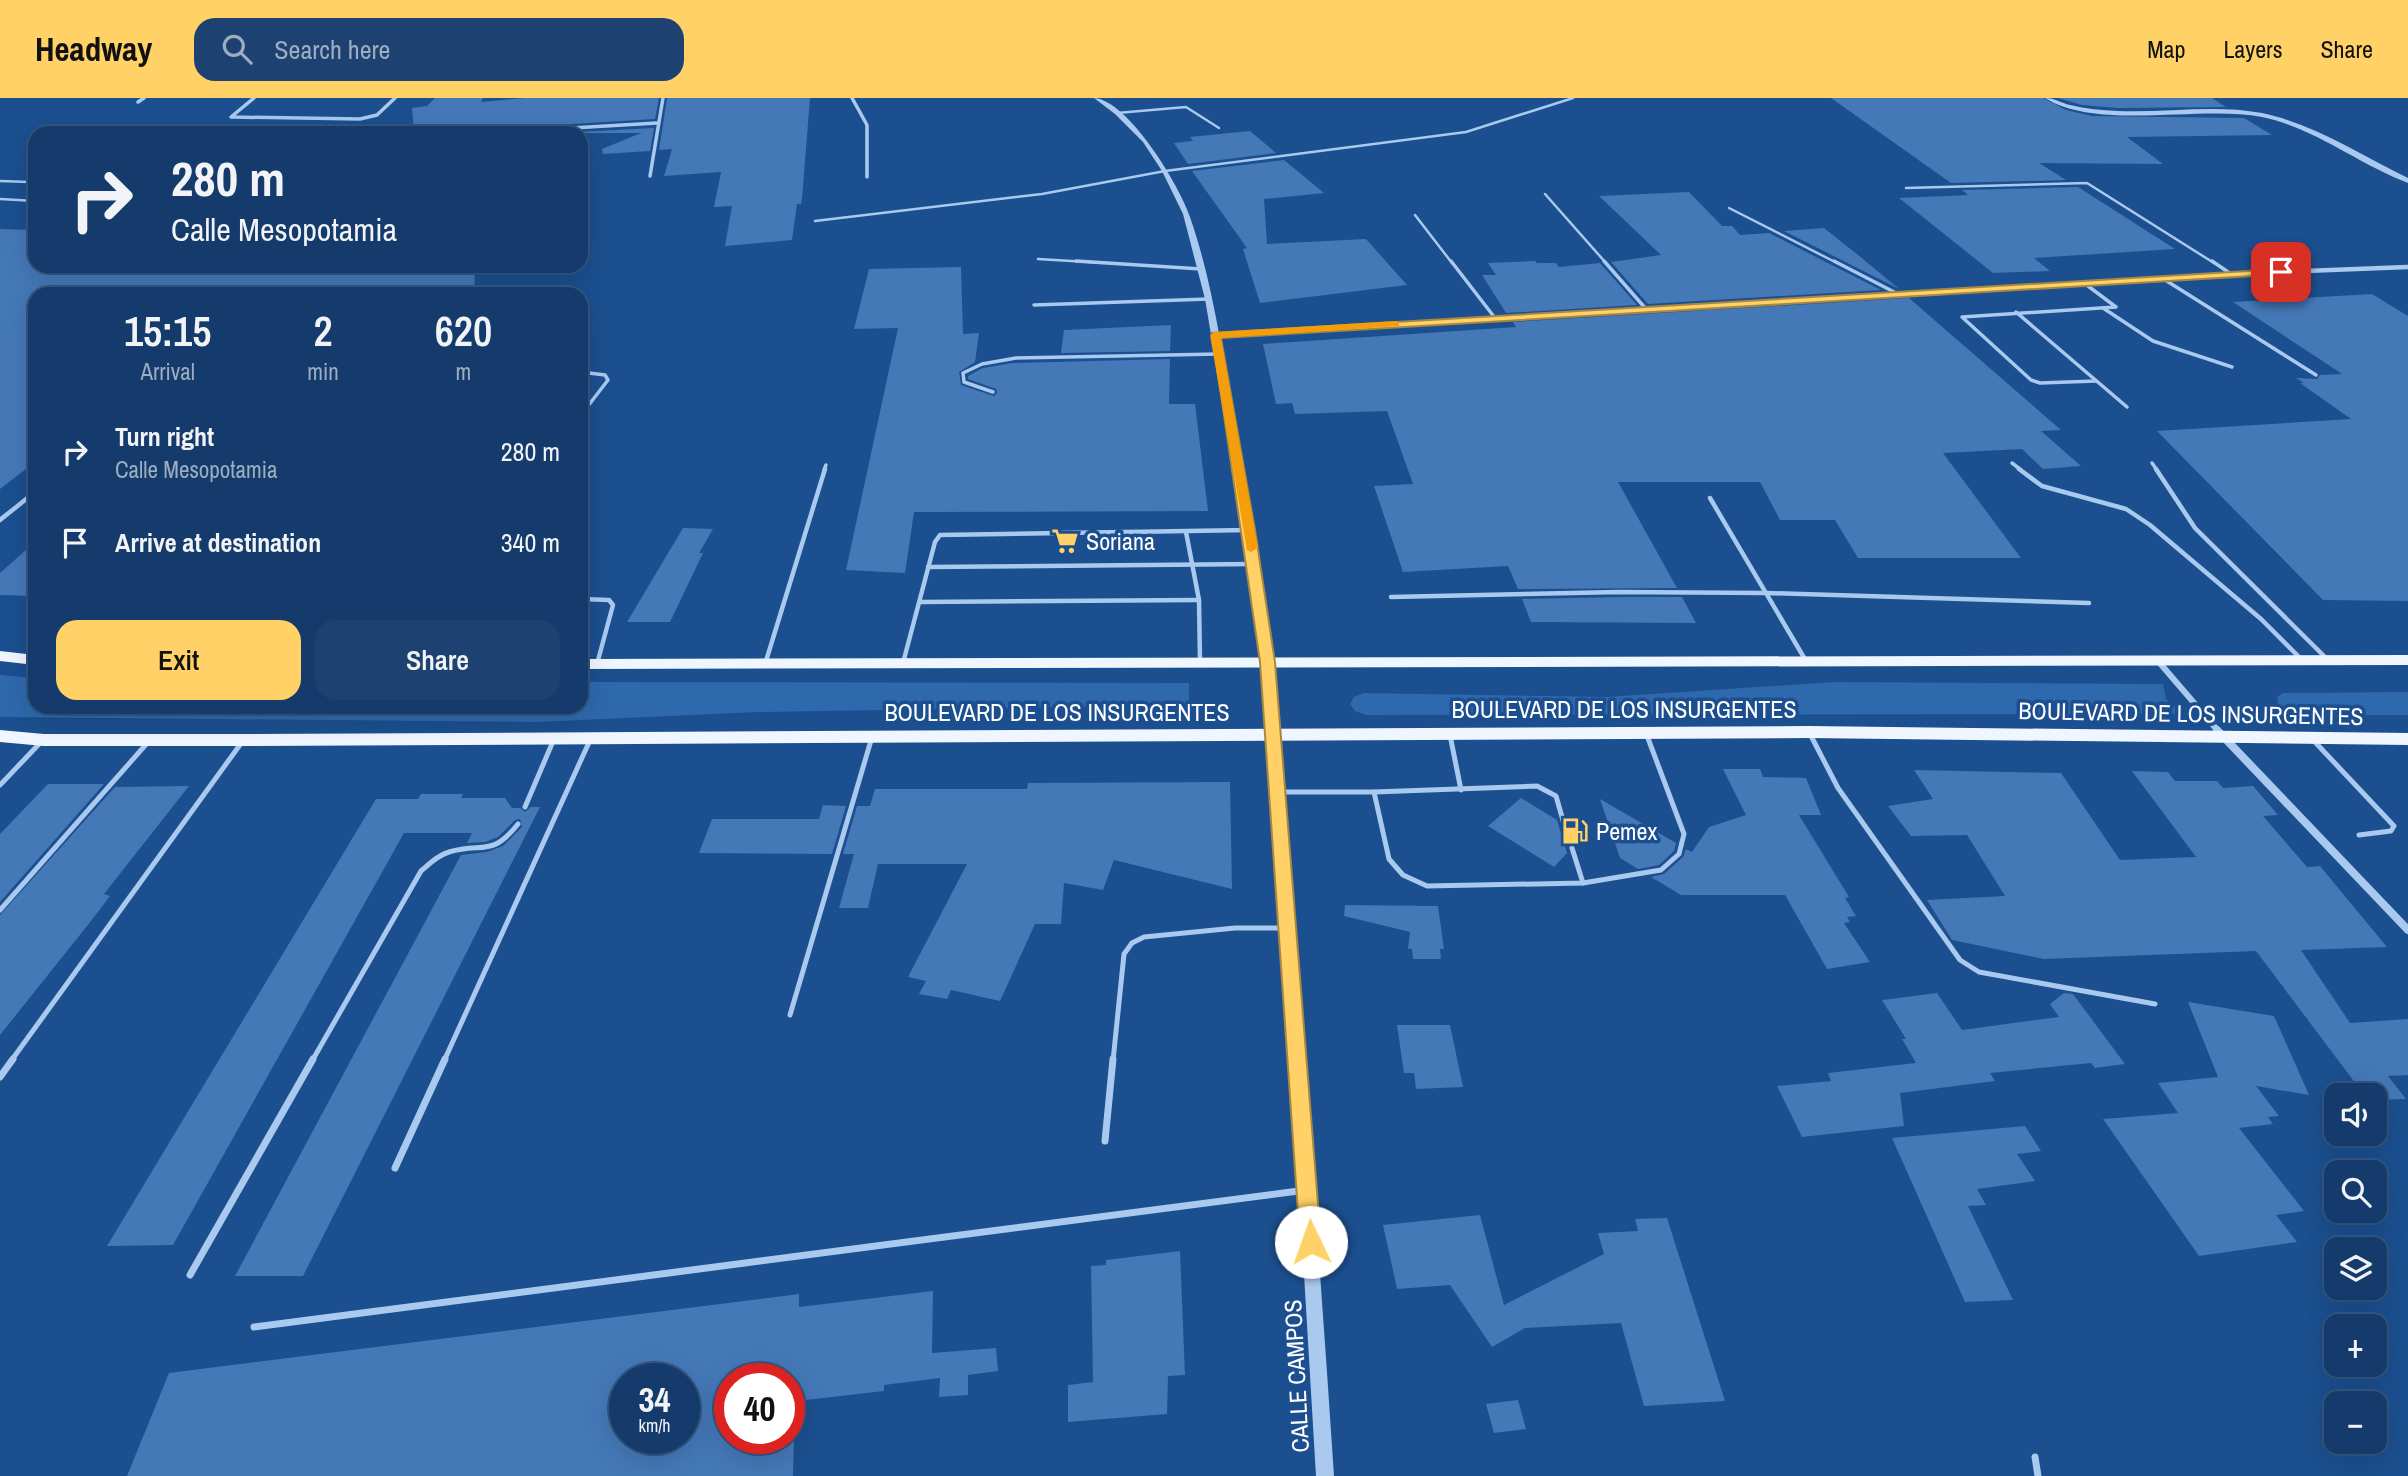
<!DOCTYPE html>
<html lang="en">
<head>
<meta charset="utf-8">
<style>
	body { margin:0; font-family:"Archivo Narrow",sans-serif; background:#1d4271; color:#f1f3f6; height:100vh; display:flex; flex-direction:column; font-size:26px; white-space:nowrap }
	* { box-sizing:border-box; margin:0 }
	p { font-size:23px; color:#9dadc1 }
	.icon { flex:none; width:38px; height:38px; fill:none; stroke:currentColor; stroke-width:2; stroke-linecap:round; stroke-linejoin:round }
	.map { position:relative; flex:1; overflow:hidden }
	.drawer { position:absolute; left:28px; top:189px; width:560px; height:427px; display:flex; flex-direction:column; background:#143b6b; border-radius:21px; box-shadow:0 7px 28px #0002,0 0 0 2px #33557e }
	.drawer>* { flex:none }
	.top-card { position:absolute; left:28px; top:28px; width:560px; height:147px; border-radius:21px; box-shadow:0 7px 28px #0002,0 0 0 2px #33557e; background:#143b6b; color:#f1f3f6; overflow:hidden }
	.tools { position:absolute; left:2324px; top:985px; display:grid; gap:14px }
	.tools a { display:grid; place-items:center; width:63px; height:63px; border-radius:14px; background:#143b6b; box-shadow:0 7px 28px #0002,0 0 0 2px #33557e; font-size:35px }
	.speed { position:absolute; left:609px; top:1265px; display:flex; gap:14px; font-size:35px; font-weight:700; text-align:center }
	.speed>* { display:grid; place-content:center; width:91px; height:91px; border-radius:50%; background:#143b6b; box-shadow:0 7px 28px #0002,0 0 0 2px #33557e; line-height:1 }
	.speed small { font-size:18px; font-weight:400 }
	.speed .limit { border:10px solid #d22; background:#fff; color:#111 }
	.pin { position:absolute; display:grid; place-items:center; width:60px; height:60px; color:#fff; margin:-30px; border-radius:14px; box-shadow:0 4px 10px #0006 }
	.me { position:absolute; width:77px; margin:-38px; rotate:357deg; stroke-linejoin:round; filter:drop-shadow(0 0 5px #0008) }
	.turn { display:flex; align-items:center; gap:24px; height:147px; padding:0 28px; font-size:32px }
	.turn .icon { width:91px; height:91px; stroke-width:2.5 }
	.turn b { display:block; font-size:49px; line-height:60px }
	.eta { display:flex; justify-content:space-evenly; align-items:center; height:119px; text-align:center }
	.eta b { font-size:42px; font-weight:600; line-height:49px }
	.primary-button { display:flex; gap:14px; margin-top:auto; padding:14px 28px }
	.primary-button a { flex:1; height:80px; border-radius:21px; background:#ffd166; color:#111; font-size:28px; font-weight:600; line-height:80px; text-align:center }
	.primary-button a+a { background:#1d4271; color:#f1f3f6 }
	ul { padding:0; list-style:none }
	li { display:flex; align-items:center; gap:21px; height:91px; padding:0 28px }
	li div { flex:1 }
	li b { display:block; font-size:26px }
	li em { font-style:normal }
	header { display:flex; align-items:center; gap:42px; box-sizing:border-box; height:98px; padding:0 35px; background:#ffd166; color:#111 }
	header strong { font-size:33px }
	nav { display:flex; gap:38px; margin-inline-start:auto; font-size:24px }
	.search { width:490px; height:63px; background:#1d4271; display:flex; align-items:center; gap:18px; box-sizing:border-box; padding:0 24px; border-radius:21px; color:#9dadc1; font-size:26px }
	.map>svg:first-child { display:block }
	.green { fill:#2e69ad }
	.building { fill:#4478b7; fill-rule:evenodd }
	.lines { fill:none; stroke-linecap:round; stroke-linejoin:round }
	.service-far4 { stroke:#a9c9ee; stroke-width:2.5 }
	.service-far3 { stroke:#a9c9ee; stroke-width:3.5 }
	.service-far2 { stroke:#a9c9ee; stroke-width:4.5 }
	.service-far1 { stroke:#a9c9ee; stroke-width:5 }
	.service { stroke:#a9c9ee; stroke-width:7 }
	.minor-far3 { stroke:#a9c9ee; stroke-width:3.5 }
	.minor-far2 { stroke:#a9c9ee; stroke-width:4.5 }
	.minor-far1 { stroke:#a9c9ee; stroke-width:6 }
	.minor { stroke:#a9c9ee; stroke-width:8 }
	.tertiary { fill:#a9c9ee; fill-rule:evenodd }
	.primary { fill:#f0f6ff; fill-rule:evenodd }
	.route { fill:#ffd166; stroke:#a68842; stroke-width:2 }
	.slow { fill:#f59e0b }
	.labels { text-anchor:middle; dominant-baseline:central; stroke-width:7; stroke-linejoin:round; paint-order:stroke }
	.poi-label { font-size:24px; fill:#fff; stroke:#1b4f8f; text-anchor:start }
	.street-label { font-size:24px; fill:#fff; stroke:#1b4f8f }
</style>
</head>
<body>
<header>
<strong>Headway</strong>
<div class="search"><svg class="icon" aria-label="search" viewBox="0 0 24 24"><circle cx="10" cy="10" r="6"/><path d="M15 15l6 6"/></svg>Search here</div>
<nav><a>Map</a><a>Layers</a><a>Share</a></nav>
</header>
<div class="map">
<svg width="2408" height="1378" viewBox="0 0 2408 1378">
	<rect width="100%" height="100%" fill="#1b4f8f"/>
	<g class="green">
		<polygon points="0,577 35,580 35,609 581,609 581,584 1189,585 1189,607 758,614 537,624 0,619"/>
		<polygon points="1835,584 2163,586 2166,601 2183,616 1366,617 1355,613 1350,606 1354,599 1364,595 1607,599"/>
		<polygon points="2408,594 2408,617 2301,617 2287,613 2278,606 2277,599 2283,595"/>
	</g>
	<g class="building">
		<polygon points="435,0 483,0 481,4 525,0 659,0 655,21 485,31 481,35 472,35 472,30 414,34 412,10 427,8"/>
		<polygon points="667,0 810,0 802,101 801,106 797,106 792,142 725,148 732,108 714,109 721,74 664,78 672,51 659,52"/>
		<polygon points="1831,0 2043,0 2066,12 2092,18 2244,20 2272,37 2127,39 2163,66 2039,65 2066,82 1951,85"/>
		<polygon points="2058,0 2212,0 2226,9 2118,10 2082,7"/>
		<polygon points="654,30 650,53 603,56 602,51 641,35 560,35"/>
		<polygon points="1250,33 1276,55 1188,66 1174,45 1193,43 1190,39"/>
		<polygon points="1284,62 1324,95 1264,101 1267,146 1366,141 1407,187 1260,205 1243,151 1247,150 1192,73"/>
		<polygon points="2078,89 2175,151 2034,160 2050,173 1993,175 1899,100 1968,97 1962,92"/>
		<polygon points="1689,94 1722,128 1732,128 1740,137 1769,135 1881,192 1648,206 1611,164 1661,157 1599,98"/>
		<polygon points="1824,130 1863,161 1899,191 1784,133"/>
		<polygon points="0,131 35,132 35,168 375,168 475,174 474,196 35,196 35,364 0,391"/>
		<polygon points="1535,163 1537,165 1556,165 1559,169 1600,165 1637,207 1506,215 1482,177 1496,177 1488,165"/>
		<polygon points="961,169 963,236 979,235 975,264 959,274 961,287 994,298 997,295 996,291 968,281 968,278 983,270 1013,265 1170,261 1169,306 1195,306 1208,413 914,414 905,475 846,472 898,230 854,231 869,171"/>
		<polygon points="2372,196 2408,218 2408,503 2323,502 2157,333 2351,321 2300,285 2304,285 2296,280 2317,281 2320,277 2342,276 2233,204"/>
		<polygon points="1909,200 2061,332 2041,333 2081,368 2043,371 2022,351 1943,355 2021,460 1858,460 1835,422 1780,422 1760,384 1618,384 1677,490 1518,491 1508,468 1403,474 1374,388 1413,386 1387,313 1295,316 1292,305 1276,306 1263,246 1516,229 1513,224"/>
		<polygon points="1171,227 1170,253 1061,255 1064,232"/>
		<polygon points="683,430 713,431 699,455 703,455 670,524 627,524"/>
		<polygon points="35,444 35,498 0,497 0,475"/>
		<polygon points="1619,499 1682,499 1696,525 1531,524 1522,501"/>
		<polygon points="1723,671 1760,671 1763,679 1806,680 1821,717 1799,717 1849,799 1845,800 1856,818 1847,819 1850,824 1844,825 1870,864 1827,871 1785,797 1681,797 1651,779 1664,776 1683,759 1686,751 1692,754 1709,729 1746,717"/>
		<polygon points="1914,672 2061,675 2120,762 2196,759 2132,673 2168,674 2175,683 2217,683 2223,690 2253,688 2278,717 2263,718 2307,769 2320,768 2387,849 2301,852 2350,925 2408,921 2408,977 2388,978 2406,1001 2375,1002 2375,998 2365,998 2256,853 2044,861 1952,842 1927,802 2005,798 1967,737 1911,738 1888,708 1933,701"/>
		<polygon points="1230,684 1232,791 1114,762 1103,792 1064,785 1061,826 1035,826 1000,903 951,892 947,901 919,896 926,883 908,879 967,766 878,766 868,810 839,810 854,756 843,756 857,708 870,708 875,691 1027,691 1028,685"/>
		<polygon points="48,686 104,686 0,804 0,736"/>
		<polygon points="189,688 104,796 110,798 91,823 0,937 0,817 115,689"/>
		<polygon points="421,696 463,696 461,700 505,700 512,710 520,710 525,714 531,709 540,709 303,1178 235,1178 461,757 487,754 503,748 522,729 520,721 515,722 498,739 485,744 467,745 472,735 404,735 173,1147 107,1148 376,701 418,701"/>
		<polygon points="1521,700 1557,722 1567,755 1554,769 1488,728"/>
		<polygon points="1600,701 1676,745 1674,753 1659,767 1638,771 1620,760"/>
		<polygon points="823,707 846,708 832,756 699,755 712,721 819,721"/>
		<polygon points="1345,807 1438,808 1444,851 1440,851 1441,861 1413,861 1412,851 1408,851 1410,834 1344,818"/>
		<polygon points="1937,895 1962,932 2059,919 2050,906 2064,895 2073,896 2125,966 2095,970 2091,965 1990,975 1995,983 1900,995 1904,1028 1802,1039 1777,988 1831,983 1828,975 1916,965 1902,941 1906,941 1882,902"/>
		<polygon points="2188,904 2274,918 2309,997 2256,988 2279,1018 2268,1019 2273,1026 2239,1030 2304,1113 2276,1117 2297,1144 2199,1158 2103,1021 2178,1015 2158,985 2218,979"/>
		<polygon points="1397,927 1450,927 1463,989 1416,991 1414,975 1404,975"/>
		<polygon points="2025,1028 2041,1053 2017,1056 2035,1083 1977,1091 1986,1107 1968,1108 2013,1202 1965,1204 1892,1040"/>
		<polygon points="1480,1117 1504,1207 1604,1156 1598,1135 1638,1133 1635,1121 1667,1120 1725,1303 1644,1308 1621,1225 1525,1230 1492,1249 1450,1187 1397,1191 1383,1127"/>
		<polygon points="1180,1153 1185,1277 1168,1278 1167,1316 1068,1324 1068,1287 1093,1284 1091,1168 1106,1167 1106,1162"/>
		<path d="M933 1193 932 1255 996 1250 998 1273 968 1277V1297L939 1299 940 1280 884 1287V1293L789 1304V1281H730V1340H794L793 1378H127L169 1275 799 1196V1209ZM625 1281H684V1340H625Z"/>
		<polygon points="1518,1302 1526,1331 1494,1335 1486,1306"/>
	</g>
	<g class="lines">
		<g class="service-far4">
			<polyline points="1117,15 1186,9 1219,30"/>
			<polyline points="0,83 29,84"/>
			<polyline points="1906,90 2087,85 2214,165"/>
			<polyline points="1545,96 1606,165"/>
			<polyline points="0,101 35,103"/>
			<polyline points="1729,110 1837,165"/>
			<polyline points="1415,117 1452,165"/>
			<polyline points="815,123 1042,96 1165,73 1466,34 1573,0"/>
			<polyline points="1038,161 1105,165"/>
		</g>
		<g class="service-far3">
			<polyline points="1076,163 1201,171"/>
			<polyline points="1451,163 1495,220"/>
			<polyline points="1604,163 1646,211"/>
			<polyline points="1834,163 1898,196"/>
			<polyline points="2212,163 2231,176"/>
			<polyline points="2162,180 2316,277"/>
			<polyline points="2084,185 2116,209 1962,219 2031,282 2040,285 2096,283"/>
			<polyline points="1034,207 1209,201"/>
			<polyline points="2103,210 2153,243 2232,269"/>
			<polyline points="2016,214 2127,309"/>
			<polyline points="581,274 605,277 608,282 581,317"/>
			<polyline points="993,294 964,284 963,275 982,266 1016,260 1219,256"/>
			<polyline points="2012,365 2021,372"/>
			<polyline points="2152,365 2157,372"/>
			<polyline points="824,372 826,367"/>
		</g>
		<g class="service-far2">
			<polyline points="2019,371 2042,388 2126,411 2150,427 2261,521 2300,560"/>
			<polyline points="2156,371 2195,430 2326,560"/>
			<polyline points="1710,400 1806,563"/>
			<polyline points="0,422 35,394"/>
			<polyline points="1186,434 1199,502 1200,564"/>
			<polyline points="928,469 1254,466"/>
			<polyline points="1391,499 1619,494 1766,495 2089,505"/>
			<polyline points="581,501 609,502 613,507 597,566"/>
			<polyline points="920,504 1199,502"/>
			<polyline points="766,563 825,371"/>
			<polyline points="903,565 935,444 940,437 1249,432"/>
		</g>
		<g class="service-far1">
			<polyline points="1809,634 1838,690 1960,862 1979,874 2155,906"/>
			<polyline points="1450,637 1461,692"/>
			<polyline points="2314,643 2394,728 2391,733 2359,737"/>
			<polyline points="0,687 41,644"/>
			<polyline points="1277,694 1374,694 1537,688 1556,698 1564,726"/>
			<polyline points="1374,694 1389,761 1403,777 1427,788 1583,785 1572,750"/>
			<polyline points="525,709 554,641"/>
			<polyline points="1583,785 1661,772 1679,756 1684,736 1646,635"/>
			<polyline points="0,812 149,643"/>
			<polyline points="790,917 872,639"/>
			<polyline points="11,963 242,644"/>
			<path d="M312 963 421 773C429 766 438 757 449 754 483 744 491 760 518 726"/>
			<polyline points="444,963 591,640"/>
			<polyline points="1113,963 1124,856 1132,845 1144,839 1235,830 1284,830"/>
		</g>
		<g class="service">
			<polyline points="0,979 13,961"/>
			<polyline points="1105,1043 1113,961"/>
			<polyline points="395,1070 445,961"/>
			<polyline points="190,1177 313,961"/>
			<polyline points="254,1229 1306,1092"/>
			<polyline points="2035,1359 2038,1378"/>
		</g>
		<g class="minor-far3">
			<polyline points="254,0 231,19 360,21 377,17 395,0"/>
			<polyline points="852,0 867,27 867,79"/>
			<polyline points="138,4 144,0"/>
			<polyline points="485,35 657,25"/>
			<polyline points="650,78 663,0"/>
		</g>
		<polyline class="minor-far2" points="1215,237 2231,176 2408,169"/>
		<polyline class="minor-far1" points="2158,563 2219,634"/>
		<polyline class="minor" points="2217,632 2408,832"/>
		<g class="tertiary">
			<path d="M1094 0C1128 2 1180 88 1190 119 1212 182 1221 249 1233 315 1248 397 1263 480 1272 563 1279 620 1282 677 1286 734 1303 949 1320 1163 1334 1378H1316L1299 1092 1261 564 1244 432 1205 201 1183 116 1162 73 1143 44 1115 16Z"/>
			<path d="M2045 0C2055 0 2061 5 2070 7 2086 11 2102 12 2118 13 2165 15 2215 6 2262 15 2314 26 2361 57 2408 80V85C2358 66 2315 30 2262 19 2200 7 2097 33 2045 0Z"/>
		</g>
		<g class="primary">
			<polygon points="0,553 35,557 35,567 0,563"/>
			<polygon points="2408,557 2408,567 581,571 581,561"/>
			<polygon points="1809,628 2408,635 2408,647 1809,640 243,648 44,648 0,644 0,632 44,636 243,636"/>
		</g>
	</g>
	<polygon class="route" points="2281,171 2285,172 2285,176 1221,240 1255,432 1275,564 1321,1144 1318,1151 1311,1154 1303,1151 1300,1144 1260,564 1212,235"/>
	<polygon class="slow" points="1395,223 1399,224 1399,228 1221,240 1258,450 1251,454 1247,452 1210,237 1215,234"/>
	<defs>
		<g id="supermarket-bare" transform="scale(2.1)"><path d="M-6-5.5h2.5l.6 2H6L4.5 2H-2.5L-4.4-4H-6ZM-1.5 3.2a1.3 1.3 0 1 0 .1 0ZM3 3.2a1.3 1.3 0 1 0 .1 0Z" fill="#ffd166" stroke="#1b4f8f" stroke-width="2.5" paint-order="stroke"/></g>
		<g id="fuel-bare" transform="scale(2.1)"><path d="M-5.5-6h7V0h2V4h1.3V-2.5L3-4.5l.8-.8L6-3V5H2.5V1h-1V6h-7ZM-4.2-4.7v3.2H.2V-4.7Z" fill="#ffd166" stroke="#1b4f8f" stroke-width="2.5" paint-order="stroke"/></g>
	</defs>
	<g fill-rule="evenodd">
		<use href="#supermarket-bare" x="1065" y="443"/>
		<use href="#fuel-bare" x="1575" y="733"/>
	</g>
	<g class="labels">
		<g class="poi-label">
			<text x="1086" y="443">Soriana</text>
			<text x="1596" y="733">Pemex</text>
		</g>
		<g class="street-label">
			<text x="1624" y="611">BOULEVARD DE LOS INSURGENTES</text>
			<text x="1057" y="614">BOULEVARD DE LOS INSURGENTES</text>
			<text transform="translate(2191 615) rotate(1)">BOULEVARD DE LOS INSURGENTES</text>
			<text transform="translate(1296 1278) rotate(-93)">CALLE CAMPOS</text>
		</g>
	</g>
</svg>
<div class="tools">
<a><svg class="icon" aria-label="sound" viewBox="0 0 24 24"><path d="M4 9h4l5-4v14l-5-4H4zM17 9q2 3 0 6"/></svg></a>
<a><svg class="icon" aria-label="search" viewBox="0 0 24 24"><circle cx="10" cy="10" r="6"/><path d="M15 15l6 6"/></svg></a>
<a><svg class="icon" aria-label="layers" viewBox="0 0 24 24"><path d="M12 4l9 5-9 5-9-5zM3 14l9 5 9-5"/></svg></a>
<a>+</a>
<a>−</a>
</div>
<div class="speed"><div>34<small>km/h</small></div><div class="limit">40</div></div>
<div class="pin" style="left:2281px;top:174px;background:#d93025"><svg class="icon" aria-label="arrive" viewBox="0 0 24 24"><path d="M6 21V4h12l-3 4 3 4H6"/></svg></div>
<svg class="me" style="left:1311px;top:1144px" viewBox="-20 -20 40 40"><circle r="19" fill="#fff"/><path d="M0-13L10 11 0 6-10 11z" fill="#ffd166"/></svg>
<div class="top-card">
<div class="turn"><svg class="icon" aria-label="right" viewBox="0 0 24 24"><path d="M7 20v-9h11M14 6l5 5-5 5"/></svg><div><b>280 m</b>Calle Mesopotamia</div></div>
</div>
<section class="drawer">
<div class="eta">
<div><b>15:15</b><p>Arrival</p></div>
<div><b>2</b><p>min</p></div>
<div><b>620</b><p>m</p></div>
</div>
<ul>
<li><svg class="icon" aria-label="right" viewBox="0 0 24 24"><path d="M7 20v-9h11M14 6l5 5-5 5"/></svg><div><b>Turn right</b><p>Calle Mesopotamia</p></div><em>280 m</em></li>
<li><svg class="icon" aria-label="arrive" viewBox="0 0 24 24"><path d="M6 21V4h12l-3 4 3 4H6"/></svg><div><b>Arrive at destination</b></div><em>340 m</em></li>
</ul>
<div class="primary-button"><a>Exit</a><a>Share</a></div>
</section>
</div>
</body>
</html>
